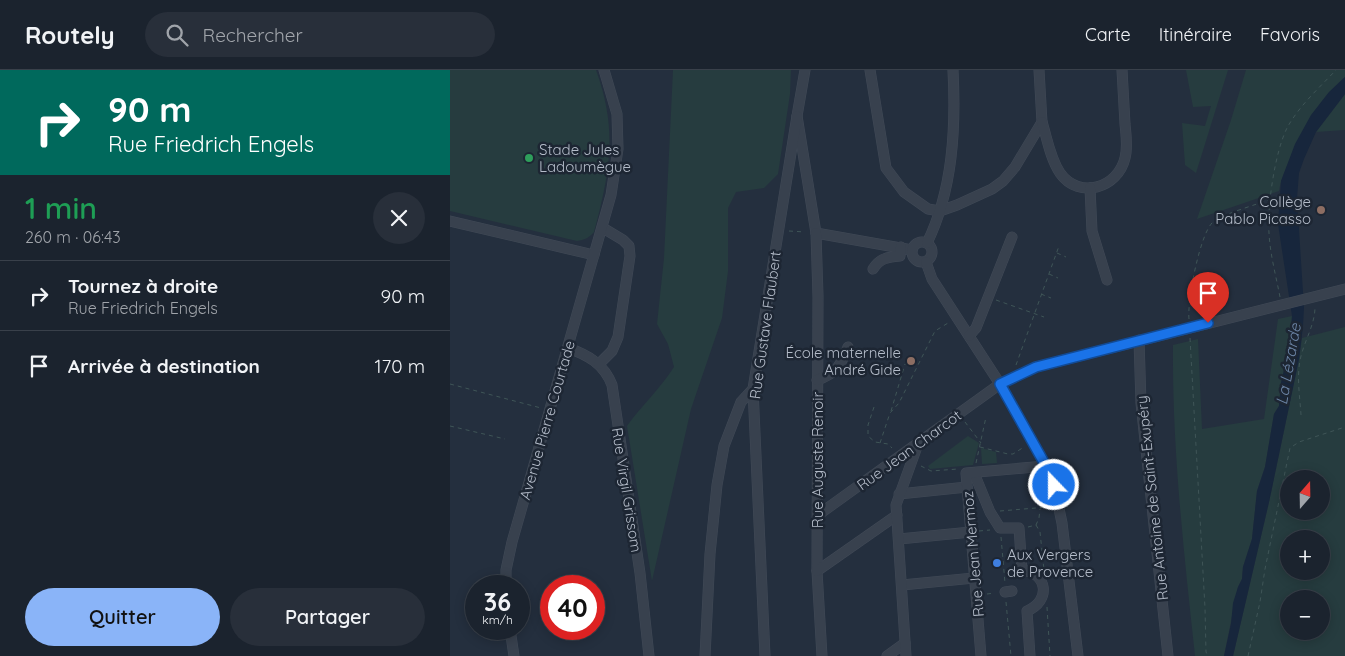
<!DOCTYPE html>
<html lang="fr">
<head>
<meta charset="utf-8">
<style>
	body { margin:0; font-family:Quicksand,sans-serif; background:#282f3a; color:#f1f3f6; height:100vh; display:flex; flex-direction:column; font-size:19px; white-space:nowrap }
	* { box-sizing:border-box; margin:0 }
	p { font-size:16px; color:#a0a4aa }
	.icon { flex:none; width:28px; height:28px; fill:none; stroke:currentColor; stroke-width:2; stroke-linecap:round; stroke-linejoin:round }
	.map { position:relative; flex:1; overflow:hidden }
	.side { display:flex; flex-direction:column; background:#1b232e; width:450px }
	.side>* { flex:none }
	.hud { background:#00695c; color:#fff; overflow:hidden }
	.needle { width:32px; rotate:20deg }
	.controls { position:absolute; left:830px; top:400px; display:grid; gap:10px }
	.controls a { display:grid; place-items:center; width:50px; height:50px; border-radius:50%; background:#1b232e; box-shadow:0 2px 12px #0003,0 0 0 1px #39404a; font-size:25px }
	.speed { position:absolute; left:15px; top:505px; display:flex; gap:10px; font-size:25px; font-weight:700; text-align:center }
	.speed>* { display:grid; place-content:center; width:65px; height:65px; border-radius:50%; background:#1b232e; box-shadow:0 2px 12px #0003,0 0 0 1px #39404a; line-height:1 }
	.speed small { font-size:12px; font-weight:400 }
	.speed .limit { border:8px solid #d22; background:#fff; color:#111 }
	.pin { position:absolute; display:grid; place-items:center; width:42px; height:42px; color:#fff; margin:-51px -21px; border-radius:50% 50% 50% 0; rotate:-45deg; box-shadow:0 0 5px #0007 }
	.pin .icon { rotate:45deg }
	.me { position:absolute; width:55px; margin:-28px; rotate:338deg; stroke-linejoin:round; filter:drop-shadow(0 0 4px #0008) }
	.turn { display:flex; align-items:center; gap:18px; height:105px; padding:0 25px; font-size:22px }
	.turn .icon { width:65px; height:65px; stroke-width:2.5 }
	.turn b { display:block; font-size:35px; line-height:42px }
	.round { display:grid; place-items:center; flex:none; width:52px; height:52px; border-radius:26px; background:#282f3a }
	.summary { display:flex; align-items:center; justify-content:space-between; height:85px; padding:0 25px }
	h1 { font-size:30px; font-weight:600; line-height:38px; color:#1e9e55 }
	.primary-button { display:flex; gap:10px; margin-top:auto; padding:10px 25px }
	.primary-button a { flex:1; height:58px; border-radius:30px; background:#8ab4f8; color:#111; font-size:20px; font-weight:600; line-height:58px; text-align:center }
	.primary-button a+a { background:#282f3a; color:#f1f3f6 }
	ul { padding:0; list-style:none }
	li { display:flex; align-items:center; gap:15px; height:70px; padding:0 25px; border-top:1px solid #39404a }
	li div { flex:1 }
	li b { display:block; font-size:19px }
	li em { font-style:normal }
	header { display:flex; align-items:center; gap:30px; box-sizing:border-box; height:70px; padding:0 25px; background:#1b232e; border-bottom:1px solid #39404a }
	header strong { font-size:24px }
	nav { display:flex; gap:28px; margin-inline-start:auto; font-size:18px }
	.search { width:350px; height:45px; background:#282f3a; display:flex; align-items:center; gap:12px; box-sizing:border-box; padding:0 18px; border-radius:28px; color:#a0a4aa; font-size:19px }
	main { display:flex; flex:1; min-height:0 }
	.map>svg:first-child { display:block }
	.green { fill:#263c3f; fill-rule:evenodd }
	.water { fill:#17263c }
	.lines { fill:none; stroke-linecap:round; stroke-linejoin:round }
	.minor-casing { stroke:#414a57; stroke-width:11 }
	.path { stroke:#3f5557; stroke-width:1; stroke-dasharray:4 4; stroke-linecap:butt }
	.minor { stroke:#38414e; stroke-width:10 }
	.route-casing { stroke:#114b97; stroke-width:12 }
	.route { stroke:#1a73e8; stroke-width:9 }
	.leisure-dot { fill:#2e9e5b; stroke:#1d2633; stroke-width:2 }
	.education-dot { fill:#8d6e63; stroke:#1d2633; stroke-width:2 }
	.shop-dot { fill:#3f7fe0; stroke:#1d2633; stroke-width:2 }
	.labels { text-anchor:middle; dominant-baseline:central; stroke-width:5; stroke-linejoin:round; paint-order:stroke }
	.poi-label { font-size:15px; fill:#b4bcc9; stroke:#1d2633; text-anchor:start }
	.street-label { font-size:15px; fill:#b4bcc9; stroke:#1d2633 }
	.water-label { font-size:16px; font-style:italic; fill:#6d86a8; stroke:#1d2633 }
</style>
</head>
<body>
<header>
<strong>Routely</strong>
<div class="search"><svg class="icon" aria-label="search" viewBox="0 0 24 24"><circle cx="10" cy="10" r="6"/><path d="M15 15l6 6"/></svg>Rechercher</div>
<nav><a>Carte</a><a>Itinéraire</a><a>Favoris</a></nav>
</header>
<main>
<section class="side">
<div class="hud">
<div class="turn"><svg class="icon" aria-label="right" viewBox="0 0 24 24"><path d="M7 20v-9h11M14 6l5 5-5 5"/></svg><div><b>90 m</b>Rue Friedrich Engels</div></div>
</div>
<div class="summary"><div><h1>1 min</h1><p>260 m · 06:43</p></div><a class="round"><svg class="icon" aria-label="close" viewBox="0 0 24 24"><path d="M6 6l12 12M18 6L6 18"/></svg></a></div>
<ul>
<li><svg class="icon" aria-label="right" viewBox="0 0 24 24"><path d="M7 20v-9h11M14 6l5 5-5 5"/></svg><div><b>Tournez à droite</b><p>Rue Friedrich Engels</p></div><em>90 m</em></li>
<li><svg class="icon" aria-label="arrive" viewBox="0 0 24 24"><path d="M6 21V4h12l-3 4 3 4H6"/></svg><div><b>Arrivée à destination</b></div><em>170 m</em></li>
</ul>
<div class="primary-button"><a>Quitter</a><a>Partager</a></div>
</section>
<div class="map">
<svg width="895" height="586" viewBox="0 0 895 586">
	<rect width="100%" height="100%" fill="#242f3e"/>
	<g class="green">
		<path d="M0 0H146C168 61 160 101 144 162 139 168 134 170 127 171L0 141Z"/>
		<path d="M223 0H341L340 24 328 104 314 118 286 122 278 138V201L272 248 241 339 202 511 177 356C192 335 210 319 224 297L218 274 207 254 214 188Z"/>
		<polygon points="736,0 778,0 746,103 735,95 732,53 755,56 761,36 743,37"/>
		<path d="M796 0H895V7C870 29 855 54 842 84 837 97 831 108 829 121L747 149 781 50Z"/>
		<polygon points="895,24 895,60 866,62"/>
		<path d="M842 246 840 274 831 313 829 336 824 344 815 397 807 421 802 469 793 497 792 509 788 517 774 586H745C734 483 722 379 723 275L748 269 752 359 814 349 828 249Z"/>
		<path d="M895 257V586H783L819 432 849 289 852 268ZM839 409H871V441H839ZM839 469H871V501H839ZM839 529H871V561H839Z"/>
		<polygon points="518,366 529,373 523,395 480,399 478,396"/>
		<polygon points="531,378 546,382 547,393 532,394"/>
	</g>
	<polygon class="water" points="895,7 895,24 866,62 854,89 849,103 847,128 854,238 853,256 849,289 819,432 783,586 774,586 781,554 783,533 788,517 792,509 793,497 802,469 807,421 815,397 824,344 829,336 831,313 840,274 842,246 828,154 831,111 845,74 861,45 879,22"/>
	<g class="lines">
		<g class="minor-casing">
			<g id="minor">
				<polyline points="355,0 347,46 366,163 462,180"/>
				<polyline points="420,0 436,98 454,122 478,139 490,141 507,135 542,119 553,111 565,97 592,52 589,0"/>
				<path d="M592 52C597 68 600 88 610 103 629 130 668 118 675 88 678 77 676 65 675 54 674 36 673 18 672 0"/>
				<polyline points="640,118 642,161 657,210"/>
				<polyline points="0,151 144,185"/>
				<polyline points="366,163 368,226 367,501 372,586"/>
				<circle cx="472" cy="182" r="10"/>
				<path d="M477 173C503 120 506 58 503 0"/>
				<polyline points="476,192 482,209 550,314 596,396 604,415 612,453 628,586"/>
				<path d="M423 199C430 188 438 187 450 186L451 177"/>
				<polyline points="519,266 526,258 562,167"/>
				<polyline points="689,270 691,333 718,586"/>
				<path d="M118 278C138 285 154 294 162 315L190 503 199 586"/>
				<polyline points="149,294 162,281 168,267 180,186 179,176 173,170 153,158"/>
				<path d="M367 310C386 304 391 295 398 277"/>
				<path d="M524 403 540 442 550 458H569L572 500C598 503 601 531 577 541L580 586"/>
				<polyline points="449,424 517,417"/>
				<polyline points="368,445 550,314 586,297 895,219"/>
				<polyline points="449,469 521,462"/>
				<polyline points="367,501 447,445"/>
				<polyline points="452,515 524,508"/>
				<polyline points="56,516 56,500 62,472 161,125 168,79 167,44 154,0"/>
				<polyline points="555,522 562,521"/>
				<polyline points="60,559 64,586"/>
				<polyline points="255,586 260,484 267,415 274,376 291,332 303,319"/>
				<polyline points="315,586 303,319 347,46"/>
				<polyline points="437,586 455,573"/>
				<polyline points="456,586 446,435 468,374"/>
				<polyline points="531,586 516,403 596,396"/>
			</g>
		</g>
		<g class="path">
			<polyline points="339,161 355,162"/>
			<polyline points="607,183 616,187"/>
			<polyline points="599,204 608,208"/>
			<polyline points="591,224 601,228"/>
			<path d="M830 227C826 206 820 184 819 163 817 136 825 82 837 58 849 36 869 18 886 0"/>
			<polyline points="546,230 594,247"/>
			<path d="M739 249C737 231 750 163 763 152 775 143 806 135 821 129"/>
			<polyline points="740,268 755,538 756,582 758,586"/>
			<polyline points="566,295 609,176"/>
			<polyline points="0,314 91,338"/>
			<polyline points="424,337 418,355 418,366 425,372 438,374 442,378"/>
			<polyline points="441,341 455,294"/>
			<path d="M851 345C850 327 846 305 851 286 855 270 865 254 865 237"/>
			<polyline points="515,352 531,373"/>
			<polyline points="0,356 55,369"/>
			<polyline points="430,373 440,343 449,333 485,261 498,253"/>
			<polyline points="530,377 558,384 563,384 574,377"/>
			<polyline points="526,393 536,347"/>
			<polyline points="471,396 481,401 508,399"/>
			<polyline points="550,441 598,437"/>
			<polyline points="586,455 590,462 594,500"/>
			<polyline points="578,457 586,455 589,448 590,439"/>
			<polyline points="529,461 540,460"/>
			<polyline points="551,467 555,513"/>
			<polyline points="537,524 545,523"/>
			<polyline points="556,532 561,586"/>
			<polyline points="597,537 600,586"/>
			<polyline points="798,586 810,532 815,499 840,378 849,372 895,357"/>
		</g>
		<use href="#minor" class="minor"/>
	</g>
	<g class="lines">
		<g class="route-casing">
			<polyline id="route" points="604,415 596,396 550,314 586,297 758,253"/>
		</g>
		<use href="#route" class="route"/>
	</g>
	<circle class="leisure-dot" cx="79" cy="88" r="5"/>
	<g class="education-dot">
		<circle cx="871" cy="140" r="5"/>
		<circle cx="461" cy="291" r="5"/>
	</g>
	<circle class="shop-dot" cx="547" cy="493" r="5"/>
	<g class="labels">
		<g class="poi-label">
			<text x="89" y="79">Stade Jules<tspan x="89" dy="17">Ladoumègue</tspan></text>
			<text x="861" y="131" text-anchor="end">Collège<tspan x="861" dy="17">Pablo Picasso</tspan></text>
			<text x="451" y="282" text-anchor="end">École maternelle<tspan x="451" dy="17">André Gide</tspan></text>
			<text x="557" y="484">Aux Vergers<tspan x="557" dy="17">de Provence</tspan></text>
		</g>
		<g class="street-label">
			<text transform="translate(315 255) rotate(-82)">Rue Gustave Flaubert</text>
			<text transform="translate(97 350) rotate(-74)">Avenue Pierre Courtade</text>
			<text transform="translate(459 380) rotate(-36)">Rue Jean Charcot</text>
			<text transform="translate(367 390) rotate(-90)">Rue Auguste Renoir</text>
			<text transform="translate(177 420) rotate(81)">Rue Virgil Grissom</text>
			<text transform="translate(702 428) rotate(-96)">Rue Antoine de Saint-Exupéry</text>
			<text transform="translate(523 484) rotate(-95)">Rue Jean Mermoz</text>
		</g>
		<g class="water-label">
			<text transform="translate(838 294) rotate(-80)">La Lézarde</text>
		</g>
	</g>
</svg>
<div class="controls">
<a><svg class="needle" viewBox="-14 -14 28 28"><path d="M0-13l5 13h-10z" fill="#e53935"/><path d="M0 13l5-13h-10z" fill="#a0a4aa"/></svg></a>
<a>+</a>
<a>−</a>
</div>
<div class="speed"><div>36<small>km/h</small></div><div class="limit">40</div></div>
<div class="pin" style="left:758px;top:253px;background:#d93025"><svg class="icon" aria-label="arrive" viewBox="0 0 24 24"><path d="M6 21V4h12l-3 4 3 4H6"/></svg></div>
<svg class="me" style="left:604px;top:415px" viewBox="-20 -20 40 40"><circle r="17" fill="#1a73e8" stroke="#fff" stroke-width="3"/><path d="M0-11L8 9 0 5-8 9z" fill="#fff"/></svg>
</div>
</main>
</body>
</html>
